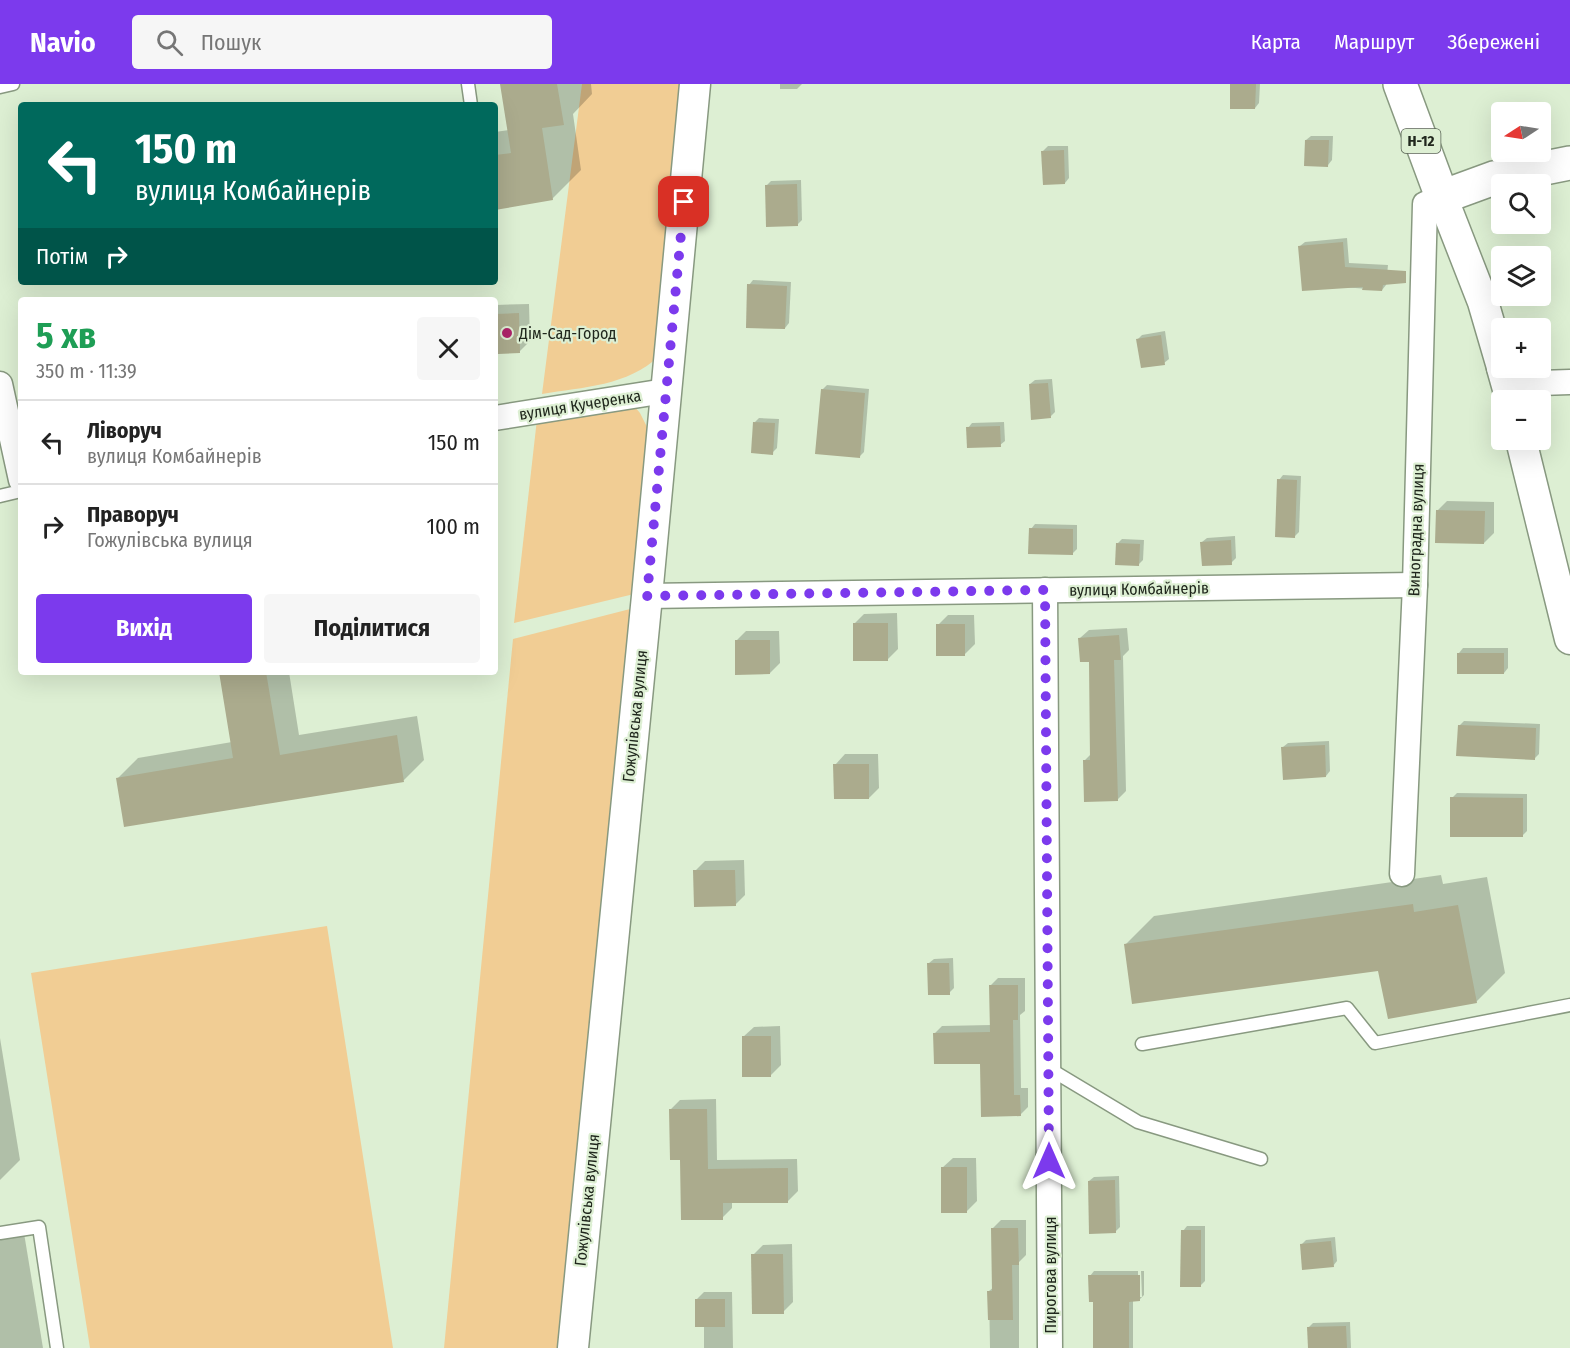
<!DOCTYPE html>
<html lang="uk">
<head>
<meta charset="utf-8">
<style>
	body { margin:0; font-family:"Fira Sans Condensed",sans-serif; background:#f6f6f6; color:#222; height:100vh; display:flex; flex-direction:column; font-size:22px; white-space:nowrap }
	* { box-sizing:border-box; margin:0 }
	p { font-size:20px; color:#767676 }
	.icon { flex:none; width:33px; height:33px; fill:none; stroke:currentColor; stroke-width:2; stroke-linecap:round; stroke-linejoin:round }
	.map { position:relative; flex:1; overflow:hidden }
	.drawer { position:absolute; left:18px; top:213px; width:480px; height:378px; display:flex; flex-direction:column; background:#fff; border-radius:6px; box-shadow:0 6px 24px #0002 }
	.drawer>* { flex:none }
	.guide { position:absolute; left:18px; top:18px; width:480px; height:183px; border-radius:6px; box-shadow:0 6px 24px #0002; background:#00695c; color:#fff; overflow:hidden }
	.needle { width:39px; rotate:258deg }
	.tools { position:absolute; left:1491px; top:18px; display:grid; gap:12px }
	.tools a { display:grid; place-items:center; width:60px; height:60px; border-radius:6px; background:#fff; box-shadow:0 6px 24px #0002; font-size:30px }
	.pin { position:absolute; display:grid; place-items:center; width:51px; height:51px; color:#fff; margin:-26px; border-radius:12px; box-shadow:0 3px 9px #0006 }
	.me { position:absolute; width:66px; margin:-33px; rotate:0deg; stroke-linejoin:round; filter:drop-shadow(0 0 4px #0008) }
	.turn { display:flex; align-items:center; gap:21px; height:126px; padding:0 18px; font-size:27px }
	.turn .icon { width:78px; height:78px; stroke-width:2.5 }
	.turn b { display:block; font-size:42px; line-height:51px }
	.then { display:flex; align-items:center; height:57px; padding:0 18px; background:#0003; gap:12px; font-size:22px }
	.round { display:grid; place-items:center; flex:none; width:63px; height:63px; border-radius:6px; background:#f6f6f6 }
	.head { display:flex; align-items:center; justify-content:space-between; height:102px; padding:0 18px }
	h1 { font-size:36px; font-weight:700; line-height:45px; color:#1e9e55 }
	.action { display:flex; gap:12px; margin-top:auto; padding:12px 18px }
	.action a { flex:1; height:69px; border-radius:6px; background:#7c3aed; color:#fff; font-size:24px; font-weight:700; line-height:69px; text-align:center }
	.action a+a { background:#f6f6f6; color:#222 }
	ul { padding:0; list-style:none }
	li { display:flex; align-items:center; gap:18px; height:84px; padding:0 18px; border-top:2px solid #e0e0e0 }
	li div { flex:1 }
	li b { display:block; font-size:22px }
	li em { font-style:normal }
	header { display:flex; align-items:center; gap:36px; box-sizing:border-box; height:84px; padding:0 30px; background:#7c3aed; color:#fff }
	header strong { font-size:28px }
	nav { display:flex; gap:33px; margin-inline-start:auto; font-size:21px }
	.search { width:420px; height:54px; background:#f6f6f6; display:flex; align-items:center; gap:15px; box-sizing:border-box; padding:0 21px; border-radius:6px; color:#767676; font-size:22px }
	.map>svg:first-child { display:block }
	.green { fill:#f1cd94 }
	.shadow { fill:#0003 }
	.building { fill:#abab8d }
	.lines { fill:none; stroke-linecap:round; stroke-linejoin:round }
	.service-casing { stroke:#889980; stroke-width:15 }
	.minor-casing { stroke:#889980; stroke-width:27 }
	.tertiary-casing { stroke:#889980; stroke-width:33 }
	.primary-casing { stroke:#889980; stroke-width:36 }
	.service { stroke:#fff; stroke-width:12 }
	.minor { stroke:#fff; stroke-width:24 }
	.tertiary { stroke:#fff; stroke-width:30 }
	.primary { stroke:#fff; stroke-width:33 }
	.route { stroke:#7c3aed; stroke-width:10; stroke-dasharray:0 18 }
	.poi-dot { fill:#ad256a; stroke:#ddefd3; stroke-width:2 }
	.labels { text-anchor:middle; dominant-baseline:central; stroke-width:4.5; stroke-linejoin:round; paint-order:stroke }
	.shield { fill:#ddefd3; stroke:#596354; stroke-width:1.5 }
	.shield-label { font-size:15px; font-weight:bold; fill:#20271d }
	.poi-label { font-size:16px; fill:#20271d; stroke:#ddefd3; text-anchor:start }
	.street-label { font-size:16px; fill:#20271d; stroke:#ddefd3 }
</style>
</head>
<body>
<header>
<strong>Navio</strong>
<div class="search"><svg class="icon" aria-label="search" viewBox="0 0 24 24"><circle cx="10" cy="10" r="6"/><path d="M15 15l6 6"/></svg>Пошук</div>
<nav><a>Карта</a><a>Маршрут</a><a>Збережені</a></nav>
</header>
<div class="map">
<svg width="1570" height="1264" viewBox="0 0 1570 1264">
	<rect width="100%" height="100%" fill="#ddefd3"/>
	<g class="green">
		<path d="M582 0H685L659 272C628 302 583 303 542 310Z"/>
		<polygon points="634,322 640,329 649,347 634,510 514,539 537,335"/>
		<polygon points="634,524 560,1264 444,1264 513,555"/>
		<polygon points="327,842 393,1264 90,1264 31,889"/>
	</g>
	<g class="shadow">
		<polygon points="502,0 591,0 592,10 573,30 581,86 552,115 495,124 495,48 509,46"/>
		<polygon points="780,0 802,0 797,5 780,5"/>
		<polygon points="1231,0 1260,0 1259,19 1255,24"/>
		<polygon points="1311,52 1333,52 1332,76 1328,81 1306,56"/>
		<polygon points="1048,62 1068,62 1069,94 1065,99 1043,67"/>
		<polygon points="801,96 802,136 797,141 767,101 771,97"/>
		<polygon points="1347,154 1349,179 1388,181 1386,201 1382,206 1342,203 1300,162 1305,158"/>
		<polygon points="753,196 791,198 789,239 785,244 749,201"/>
		<polygon points="529,220 530,257 520,267 495,268 495,221"/>
		<polygon points="1165,247 1169,275 1164,279 1138,255 1142,251"/>
		<polygon points="1052,295 1055,328 1050,333 1030,300 1035,296"/>
		<polygon points="827,301 869,305 864,368 859,373 822,306"/>
		<polygon points="759,334 779,335 777,364 772,369 755,338"/>
		<polygon points="1004,338 1005,357 1000,361 968,344 972,339"/>
		<polygon points="1283,391 1301,392 1299,448 1295,452 1279,396"/>
		<polygon points="1447,417 1494,418 1494,449 1484,459 1437,427"/>
		<polygon points="1035,440 1077,441 1077,465 1072,470 1031,445"/>
		<polygon points="1235,452 1236,474 1231,479 1202,458 1207,454"/>
		<polygon points="1122,455 1144,456 1143,476 1138,481 1118,459"/>
		<polygon points="897,529 898,565 888,575 854,540 864,530"/>
		<polygon points="948,531 974,531 975,560 965,570 938,541"/>
		<polygon points="1127,544 1129,566 1123,572 1126,707 1117,716 1085,676 1092,669 1090,576 1080,554 1089,546"/>
		<polygon points="746,547 779,547 780,579 770,589 736,557"/>
		<polygon points="1463,564 1508,564 1508,584 1504,589 1459,569"/>
		<polygon points="220,588 289,588 299,651 417,632 424,676 404,696 118,694 138,674 232,658"/>
		<polygon points="1464,637 1540,640 1539,670 1535,674 1459,642"/>
		<polygon points="1329,657 1330,687 1326,692 1283,663 1288,659"/>
		<polygon points="845,670 878,670 879,704 869,714 835,681"/>
		<polygon points="1457,709 1527,710 1527,747 1522,752 1452,714"/>
		<polygon points="744,776 745,811 735,821 695,787 705,777"/>
		<polygon points="1441,791 1443,800 1487,793 1505,889 1476,918 1380,885 1125,861 1154,832"/>
		<polygon points="953,874 954,904 949,909 929,879 934,875"/>
		<polygon points="998,894 1025,894 1025,927 1020,931 1021,1004 1028,1004 1028,1023 1020,1031 981,978 935,949 942,942 991,941 990,902"/>
		<polygon points="780,942 781,981 771,991 743,953 754,943"/>
		<polygon points="0,954 20,1076 0,1096"/>
		<polygon points="716,1015 717,1076 797,1075 798,1107 788,1117 732,1118 732,1124 722,1134 681,1075 670,1026 680,1016"/>
		<polygon points="953,1074 976,1074 977,1117 967,1127 942,1084"/>
		<polygon points="1119,1092 1120,1143 1115,1148 1089,1097 1094,1093"/>
		<polygon points="1001,1136 1026,1136 1026,1171 1019,1178 1019,1264 990,1264 989,1207 994,1203 993,1144"/>
		<polygon points="1187,1142 1205,1142 1205,1197 1200,1202 1183,1147"/>
		<polygon points="23,1143 43,1264 0,1264 0,1147"/>
		<polygon points="1335,1153 1337,1177 1333,1182 1301,1161 1306,1156"/>
		<polygon points="792,1160 793,1218 783,1228 753,1171 763,1161"/>
		<polygon points="1094,1187 1138,1187 1138,1213 1142,1213 1141,1187 1144,1187 1144,1211 1139,1216 1133,1216 1133,1264 1095,1264 1094,1216 1090,1192"/>
		<polygon points="704,1208 732,1208 733,1264 704,1264 704,1242 696,1216"/>
		<polygon points="1350,1238 1351,1264 1309,1264 1308,1244 1313,1239"/>
	</g>
	<g class="building">
		<polygon points="500,0 557,0 564,41 542,44 553,116 495,126 495,71 511,69"/>
		<polygon points="1230,0 1256,0 1255,25 1230,25"/>
		<polygon points="1305,56 1329,56 1328,83 1304,82"/>
		<polygon points="1064,66 1065,100 1043,101 1041,67"/>
		<polygon points="797,100 798,142 766,143 765,101"/>
		<polygon points="1343,158 1345,183 1406,187 1406,199 1383,201 1382,207 1362,206 1363,203 1302,207 1298,162"/>
		<polygon points="747,200 787,202 785,245 746,244"/>
		<polygon points="519,229 520,269 498,270 498,267 495,267 495,230"/>
		<polygon points="1161,251 1165,281 1141,284 1136,255"/>
		<polygon points="1048,299 1051,334 1031,336 1029,300"/>
		<polygon points="821,305 865,309 860,374 815,370"/>
		<polygon points="753,338 775,339 773,371 751,369"/>
		<polygon points="1000,342 1001,363 967,364 966,343"/>
		<polygon points="1277,395 1297,396 1295,454 1275,453"/>
		<polygon points="1436,426 1485,427 1484,460 1435,459"/>
		<polygon points="1029,444 1073,445 1073,471 1028,470"/>
		<polygon points="1231,456 1232,481 1202,482 1200,458"/>
		<polygon points="1116,459 1140,460 1139,482 1115,481"/>
		<rect x="853" y="539" width="35" height="38"/>
		<rect x="936" y="540" width="29" height="32"/>
		<polygon points="1119,551 1121,576 1114,576 1118,717 1084,718 1083,676 1090,676 1089,578 1080,578 1078,554"/>
		<polygon points="735,556 770,556 770,590 735,591"/>
		<rect x="1457" y="569" width="47" height="21"/>
		<polygon points="219,588 266,588 280,671 397,651 404,698 124,743 116,694 233,674"/>
		<polygon points="1458,641 1536,644 1535,676 1456,672"/>
		<polygon points="1325,661 1326,693 1283,696 1281,663"/>
		<polygon points="833,680 869,680 869,715 834,715"/>
		<polygon points="1450,713 1523,714 1523,753 1450,753"/>
		<polygon points="693,786 735,786 736,822 694,823"/>
		<polygon points="1413,820 1414,828 1458,821 1477,919 1388,935 1378,887 1132,920 1124,860"/>
		<polygon points="927,879 949,879 950,911 928,911"/>
		<polygon points="989,901 1018,901 1018,936 1013,936 1014,1011 1020,1011 1021,1032 981,1033 980,980 934,980 933,949 990,948"/>
		<rect x="742" y="952" width="29" height="41"/>
		<polygon points="669,1025 707,1025 708,1085 788,1084 788,1119 723,1119 723,1136 681,1136 680,1076 670,1076"/>
		<rect x="941" y="1083" width="26" height="46"/>
		<polygon points="1115,1096 1116,1149 1089,1150 1088,1097"/>
		<polygon points="991,1144 1018,1144 1019,1181 1012,1181 1013,1236 988,1236 987,1207 992,1207"/>
		<polygon points="1181,1146 1201,1146 1201,1203 1180,1203"/>
		<polygon points="1331,1157 1334,1183 1302,1186 1300,1160"/>
		<polygon points="751,1170 783,1170 784,1230 752,1230"/>
		<polygon points="1088,1191 1140,1191 1140,1217 1129,1218 1129,1264 1093,1264 1093,1218 1089,1218"/>
		<rect x="695" y="1215" width="30" height="28"/>
		<polygon points="1346,1242 1347,1264 1308,1264 1307,1243"/>
	</g>
	<g class="lines">
		<g class="service-casing">
			<g id="service">
				<polyline points="468,0 471,21"/>
				<polyline points="0,3 13,0"/>
				<polyline points="0,412 21,407"/>
				<polyline points="1142,960 1347,924 1375,959 1570,921"/>
				<polyline points="1048,984 1138,1038 1261,1075"/>
				<polyline points="0,1149 39,1143 57,1264"/>
			</g>
		</g>
		<g class="minor-casing">
			<g id="minor">
				<polyline points="0,300 21,396"/>
				<polyline points="1508,307 1540,299 1570,298"/>
				<polyline points="495,334 665,307"/>
				<polyline points="1045,506 1050,1264"/>
				<polyline points="647,512 1415,501"/>
				<polyline points="1402,790 1415,501 1425,120 1442,113"/>
			</g>
		</g>
		<g class="tertiary-casing">
			<g id="tertiary">
				<polyline points="1442,113 1483,218 1502,283"/>
				<polyline points="1502,284 1511,316"/>
				<polyline points="1521,356 1570,555"/>
				<polyline points="573,1264 647,512 695,0"/>
			</g>
		</g>
		<g class="primary-casing">
			<polyline id="primary" points="1400,0 1442,113 1494,94 1570,79"/>
		</g>
		<use href="#service" class="service"/>
		<use href="#minor" class="minor"/>
		<use href="#tertiary" class="tertiary"/>
		<use href="#primary" class="primary"/>
	</g>
	<g class="lines">
		<polyline class="route" points="684,118 647,512 1045,506 1049,1077"/>
	</g>
	<circle class="poi-dot" cx="507" cy="249" r="6"/>
	<g class="labels">
		<rect class="shield" x="1401.5" y="45" width="39" height="24" rx="4.5"/>
		<g class="shield-label">
			<text x="1421" y="57">Н-12</text>
		</g>
		<g class="poi-label">
			<text x="519" y="249">Дім-Сад-Город</text>
		</g>
		<g class="street-label">
			<text transform="translate(580 321) rotate(-9)">вулиця Кучеренка</text>
			<text transform="translate(1416 446) rotate(-88)">Виноградна вулиця</text>
			<text transform="translate(1139 505) rotate(-1)">вулиця Комбайнерів</text>
			<text transform="translate(635 632) rotate(-84)">Гожулівська вулиця</text>
			<text transform="translate(587 1116) rotate(-84)">Гожулівська вулиця</text>
			<text transform="translate(1050 1191) rotate(-90)">Пирогова вулиця</text>
		</g>
	</g>
</svg>
<div class="tools">
<a><svg class="needle" viewBox="-14 -14 28 28"><path d="M0-13l5 13h-10z" fill="#e53935"/><path d="M0 13l5-13h-10z" fill="#767676"/></svg></a>
<a><svg class="icon" aria-label="search" viewBox="0 0 24 24"><circle cx="10" cy="10" r="6"/><path d="M15 15l6 6"/></svg></a>
<a><svg class="icon" aria-label="layers" viewBox="0 0 24 24"><path d="M12 4l9 5-9 5-9-5zM3 14l9 5 9-5"/></svg></a>
<a>+</a>
<a>−</a>
</div>
<div class="pin" style="left:684px;top:118px;background:#d93025"><svg class="icon" aria-label="arrive" viewBox="0 0 24 24"><path d="M6 21V4h12l-3 4 3 4H6"/></svg></div>
<svg class="me" style="left:1049px;top:1077px" viewBox="-20 -20 40 40"><path d="M0-17L14 15 0 8-14 15z" fill="#7c3aed" stroke="#fff" stroke-width="4"/></svg>
<div class="guide">
<div class="turn"><svg class="icon" aria-label="left" viewBox="0 0 24 24"><path d="M17 20v-9H6M10 6l-5 5 5 5"/></svg><div><b>150 m</b>вулиця Комбайнерів</div></div>
<div class="then">Потім<svg class="icon" aria-label="right" viewBox="0 0 24 24"><path d="M7 20v-9h11M14 6l5 5-5 5"/></svg></div>
</div>
<section class="drawer">
<div class="head"><div><h1>5 хв</h1><p>350 m · 11:39</p></div><a class="round"><svg class="icon" aria-label="close" viewBox="0 0 24 24"><path d="M6 6l12 12M18 6L6 18"/></svg></a></div>
<ul>
<li><svg class="icon" aria-label="left" viewBox="0 0 24 24"><path d="M17 20v-9H6M10 6l-5 5 5 5"/></svg><div><b>Ліворуч</b><p>вулиця Комбайнерів</p></div><em>150 m</em></li>
<li><svg class="icon" aria-label="right" viewBox="0 0 24 24"><path d="M7 20v-9h11M14 6l5 5-5 5"/></svg><div><b>Праворуч</b><p>Гожулівська вулиця</p></div><em>100 m</em></li>
</ul>
<div class="action"><a>Вихід</a><a>Поділитися</a></div>
</section>
</div>
</body>
</html>
